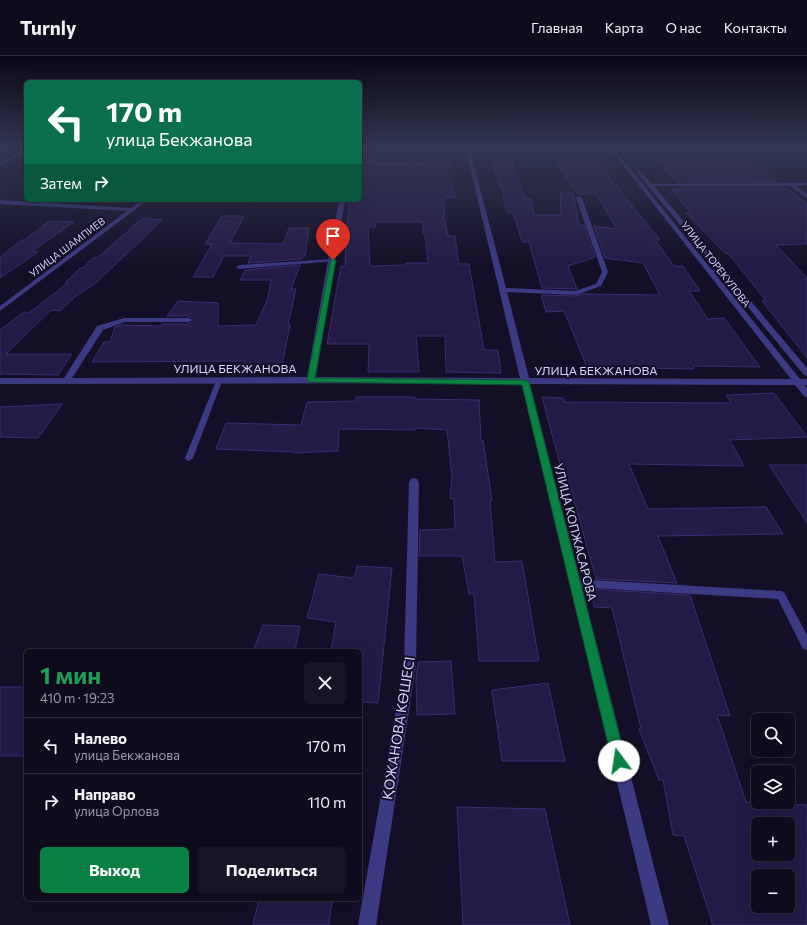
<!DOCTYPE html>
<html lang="ru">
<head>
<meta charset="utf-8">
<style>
	body { margin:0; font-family:Commissioner,sans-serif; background:#171425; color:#f1f3f6; height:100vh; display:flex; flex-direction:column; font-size:15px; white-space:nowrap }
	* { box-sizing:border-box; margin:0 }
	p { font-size:13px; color:#9b9ba3 }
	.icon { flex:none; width:22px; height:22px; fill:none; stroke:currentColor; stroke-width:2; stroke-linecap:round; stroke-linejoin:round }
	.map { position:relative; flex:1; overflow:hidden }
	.panel { position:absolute; left:24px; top:593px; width:338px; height:252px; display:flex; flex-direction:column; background:#0e0b1c; border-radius:6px; box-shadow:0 4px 16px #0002,0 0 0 1px #2e2b3b }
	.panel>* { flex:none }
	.guide { position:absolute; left:24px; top:24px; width:338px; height:122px; border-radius:6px; box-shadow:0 4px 16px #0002,0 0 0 1px #2e2b3b; background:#0b6e4f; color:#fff; overflow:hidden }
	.tools { position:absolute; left:751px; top:657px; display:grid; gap:8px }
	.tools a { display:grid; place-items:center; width:44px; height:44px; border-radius:6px; background:#0e0b1c; box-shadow:0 4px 16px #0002,0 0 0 1px #2e2b3b; font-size:20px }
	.pin { position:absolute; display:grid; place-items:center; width:34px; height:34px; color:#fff; margin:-41px -17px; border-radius:50% 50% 50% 0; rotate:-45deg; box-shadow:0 0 4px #0007 }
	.pin .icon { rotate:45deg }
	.me { position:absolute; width:44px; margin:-22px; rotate:346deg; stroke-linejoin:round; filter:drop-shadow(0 0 3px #0008) }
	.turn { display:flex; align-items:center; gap:14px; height:84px; padding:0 16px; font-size:18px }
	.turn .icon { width:52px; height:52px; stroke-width:2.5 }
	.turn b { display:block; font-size:28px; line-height:34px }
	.then { display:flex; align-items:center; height:38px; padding:0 16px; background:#0003; gap:8px; font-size:15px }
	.round { display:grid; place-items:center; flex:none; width:42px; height:42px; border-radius:6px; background:#171425 }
	.head { display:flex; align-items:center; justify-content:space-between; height:68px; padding:0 16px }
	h1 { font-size:24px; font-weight:700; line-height:30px; color:#1e9e55 }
	.primary-button { display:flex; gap:8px; margin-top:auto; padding:8px 16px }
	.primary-button a { flex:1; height:46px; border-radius:6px; background:#0b8043; color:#fff; font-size:16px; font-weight:700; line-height:46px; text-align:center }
	.primary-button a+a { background:#171425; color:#f1f3f6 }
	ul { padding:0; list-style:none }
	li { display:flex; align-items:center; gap:12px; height:56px; padding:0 16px; border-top:1px solid #2e2b3b }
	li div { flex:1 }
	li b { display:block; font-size:15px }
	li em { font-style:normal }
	header { display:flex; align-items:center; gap:24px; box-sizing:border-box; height:56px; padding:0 20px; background:#0e0b1c; border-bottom:1px solid #2e2b3b }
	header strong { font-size:19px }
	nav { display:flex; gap:22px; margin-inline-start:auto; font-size:14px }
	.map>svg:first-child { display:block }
	.building { fill:#241b47; stroke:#3b2d73; fill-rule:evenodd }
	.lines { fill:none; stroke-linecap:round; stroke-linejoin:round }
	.lane { fill:#3d3a85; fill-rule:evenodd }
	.street { fill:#3d3a85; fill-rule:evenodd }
	.route { fill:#0b8043; stroke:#07532c }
	.labels { text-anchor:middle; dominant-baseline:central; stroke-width:4; stroke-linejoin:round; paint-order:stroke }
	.far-street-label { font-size:10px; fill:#d9d4ff; stroke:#130f26 }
	.street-label { font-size:12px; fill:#d9d4ff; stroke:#130f26 }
	.near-street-label { font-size:14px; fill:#d9d4ff; stroke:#130f26 }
</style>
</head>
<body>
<header>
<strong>Turnly</strong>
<nav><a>Главная</a><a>Карта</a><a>О нас</a><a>Контакты</a></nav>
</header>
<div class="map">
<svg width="807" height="869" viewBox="0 0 807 869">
	<rect width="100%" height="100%" fill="#130f26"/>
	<g class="building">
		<path d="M407 90 450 91 452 110H446L455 141H444V161L448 180H455L459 208H469L484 294H498L501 317 446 316 445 280H416L419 316H368L369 288H327L341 210H345L347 167 350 144H360V110H425L428 109 425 106 408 105ZM376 166H423V178H425L428 207H406V209L370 210 368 171H375Z"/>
		<polygon points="488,90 507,90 514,107 512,107 525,142 531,143 534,159 561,159 560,137 573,137 579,169 584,169 595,201 568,210 577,233 542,232 529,186 522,186 513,156 507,156 503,142 505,142 488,96 491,96"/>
		<polygon points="550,90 587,90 601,111 660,184 655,184 674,210 683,210 700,235 689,235 708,263 724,262 760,311 693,310 694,313 587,311 564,255 546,256 541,239 576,240 582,238 660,239 643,207 605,202 594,170 617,173 596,138 578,138 559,110 561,110"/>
		<polygon points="642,90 677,90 680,93 718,92 732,104 749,104 778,126 677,126"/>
		<polygon points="362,91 379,92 376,105 360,105"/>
		<polygon points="682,132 786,132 807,148 807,188 776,189 807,222 807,302 762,245 766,245 729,198 725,197 686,157 691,157 671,133 684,134"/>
		<polygon points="222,160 244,160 230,187 283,188 289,172 309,172 305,200 303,200 302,203 248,207 251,200 224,200 213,221 193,221 212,188 205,188"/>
		<polygon points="143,162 162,164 96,227 76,240 60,255 51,254 6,298 72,298 58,319 0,318 0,274 24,256 29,257 68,227 65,227 80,212 83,212 94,201 97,202"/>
		<polygon points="49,165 74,166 32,195 38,196 0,222 0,201 22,184 25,184"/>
		<polygon points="300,209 291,233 296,233 288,269 290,269 282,309 244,309 245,305 92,306 104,286 110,286 115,271 120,269 161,270 162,268 189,268 194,265 194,263 189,260 167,260 178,245 218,247 218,270 256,269 268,242 271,224 240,224 245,214"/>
		<polygon points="774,337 807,381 730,384 744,410 629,408 648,453 766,451 783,478 658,480 677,527 596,523 565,412 561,412 542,341 563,342 565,346 731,347 726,339"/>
		<polygon points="356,341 415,341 415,343 479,344 481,384 483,384 492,445 490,445 495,506 522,505 539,605 479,605 474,538 469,538 462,500 419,500 420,474 455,473 454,443 450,442 452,421 447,374 416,372 416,374 339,373 338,395 295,397 295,396 216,393 226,367 301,369 307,346 356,345"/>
		<polygon points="62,348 38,382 0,381 0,351"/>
		<polygon points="769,409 807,409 807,467"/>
		<polygon points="357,510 392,512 378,647 360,646 360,595 331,595 336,566 307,562 319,518 354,522"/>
		<path d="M590 533 690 539 730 660 717 659 746 746 807 749V869H713L684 780 673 779 663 724H659L639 673H641L612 552 594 551ZM758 768H788V798H758ZM758 820H788V831L794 850H758Z"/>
		<polygon points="263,569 300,570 295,595 253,595"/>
		<polygon points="451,605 455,658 417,659 416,622 418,606"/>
		<polygon points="548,627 565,705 502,705 492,634"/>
		<rect x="0" y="631" width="26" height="69"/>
		<polygon points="457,751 545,753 570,869 463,869"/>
		<polygon points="259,843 332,843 329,869 253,869"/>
	</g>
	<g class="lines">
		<g class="lane">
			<polygon points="360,106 425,107 427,108 425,109 360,108"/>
			<polygon points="333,203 335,204 335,205 239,213 236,211 239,209"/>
			<polygon points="219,323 222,325 193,402 189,405 186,404 185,402 216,325"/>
			<polygon points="575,523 781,535 784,536 807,579 807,594 803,593 778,543 575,531 572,530 570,527 572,524"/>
		</g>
		<g class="street">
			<polygon points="465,90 469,90 506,232 575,235 596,228 602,216 576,142 579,140 582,142 608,216 601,230 576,239 507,236 529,322 791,323 608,90 612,90 800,323 807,323 807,329 804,329 807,332 807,341 804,340 795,329 530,328 669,869 651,869 522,327 0,328 0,322 64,322 97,270 124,262 189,262 193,264 189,266 125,266 103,274 72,322 307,321 339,144 345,144 316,321 520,322"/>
			<polygon points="26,93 26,96 0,110 0,107"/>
			<polygon points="638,113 652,128 807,127 807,129 796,130 807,138 807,142 790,130 654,130 807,312 807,320 804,319 648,130 636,114"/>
			<polygon points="0,144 131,152 142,144 148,144 0,255 0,250 127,155 0,148"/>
			<polygon points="414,422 417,423 419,426 416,609 376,869 358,869 404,609 409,426 411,423"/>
		</g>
	</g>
	<linearGradient id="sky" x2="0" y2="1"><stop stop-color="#0a0815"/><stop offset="0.43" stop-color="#333752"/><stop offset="1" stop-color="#333752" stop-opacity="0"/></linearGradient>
	<rect width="807" height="211" fill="url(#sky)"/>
	<polygon class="route" points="331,202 336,204 315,322 525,324 529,326 626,705 624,710 619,712 614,710 612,705 522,329 309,326 307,324"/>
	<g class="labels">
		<g class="far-street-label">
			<text transform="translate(67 191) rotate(-37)">УЛИЦА ШАМПИЕВ</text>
			<text transform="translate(716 208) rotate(52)">УЛИЦА ТОРЕКУЛОВА</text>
		</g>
		<g class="street-label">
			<text x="235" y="312">УЛИЦА БЕКЖАНОВА</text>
			<text x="596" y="314">УЛИЦА БЕКЖАНОВА</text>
			<text transform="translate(576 476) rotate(76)">УЛИЦА КОПЖАСАРОВА</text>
		</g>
		<g class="near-street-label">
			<text transform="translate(398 672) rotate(-81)">ҚОЖАНОВА КӨШЕСІ</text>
		</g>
	</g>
</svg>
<div class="tools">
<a><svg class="icon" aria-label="search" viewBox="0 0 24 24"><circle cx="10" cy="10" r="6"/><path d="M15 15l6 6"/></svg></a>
<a><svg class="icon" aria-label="layers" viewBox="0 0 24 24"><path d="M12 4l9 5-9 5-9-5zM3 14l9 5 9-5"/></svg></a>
<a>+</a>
<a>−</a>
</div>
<div class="pin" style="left:333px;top:204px;background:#d93025"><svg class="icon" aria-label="arrive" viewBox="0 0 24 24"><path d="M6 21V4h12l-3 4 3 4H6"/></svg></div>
<svg class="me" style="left:619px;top:705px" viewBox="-20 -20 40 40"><circle r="19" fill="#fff"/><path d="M0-13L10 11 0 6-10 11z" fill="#0b8043"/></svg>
<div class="guide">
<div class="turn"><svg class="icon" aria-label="left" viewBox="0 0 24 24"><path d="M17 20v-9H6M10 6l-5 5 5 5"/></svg><div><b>170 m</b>улица Бекжанова</div></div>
<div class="then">Затем<svg class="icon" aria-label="right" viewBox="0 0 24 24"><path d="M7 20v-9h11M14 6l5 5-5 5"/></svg></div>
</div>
<section class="panel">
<div class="head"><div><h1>1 мин</h1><p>410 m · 19:23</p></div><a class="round"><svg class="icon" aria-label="close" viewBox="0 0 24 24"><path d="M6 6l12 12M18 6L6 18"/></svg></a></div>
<ul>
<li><svg class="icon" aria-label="left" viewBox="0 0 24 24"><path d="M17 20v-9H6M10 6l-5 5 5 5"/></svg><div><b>Налево</b><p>улица Бекжанова</p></div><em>170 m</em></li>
<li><svg class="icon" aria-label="right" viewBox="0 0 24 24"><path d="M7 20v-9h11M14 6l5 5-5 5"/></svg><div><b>Направо</b><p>улица Орлова</p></div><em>110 m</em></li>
</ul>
<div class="primary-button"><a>Выход</a><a>Поделиться</a></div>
</section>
</div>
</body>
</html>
